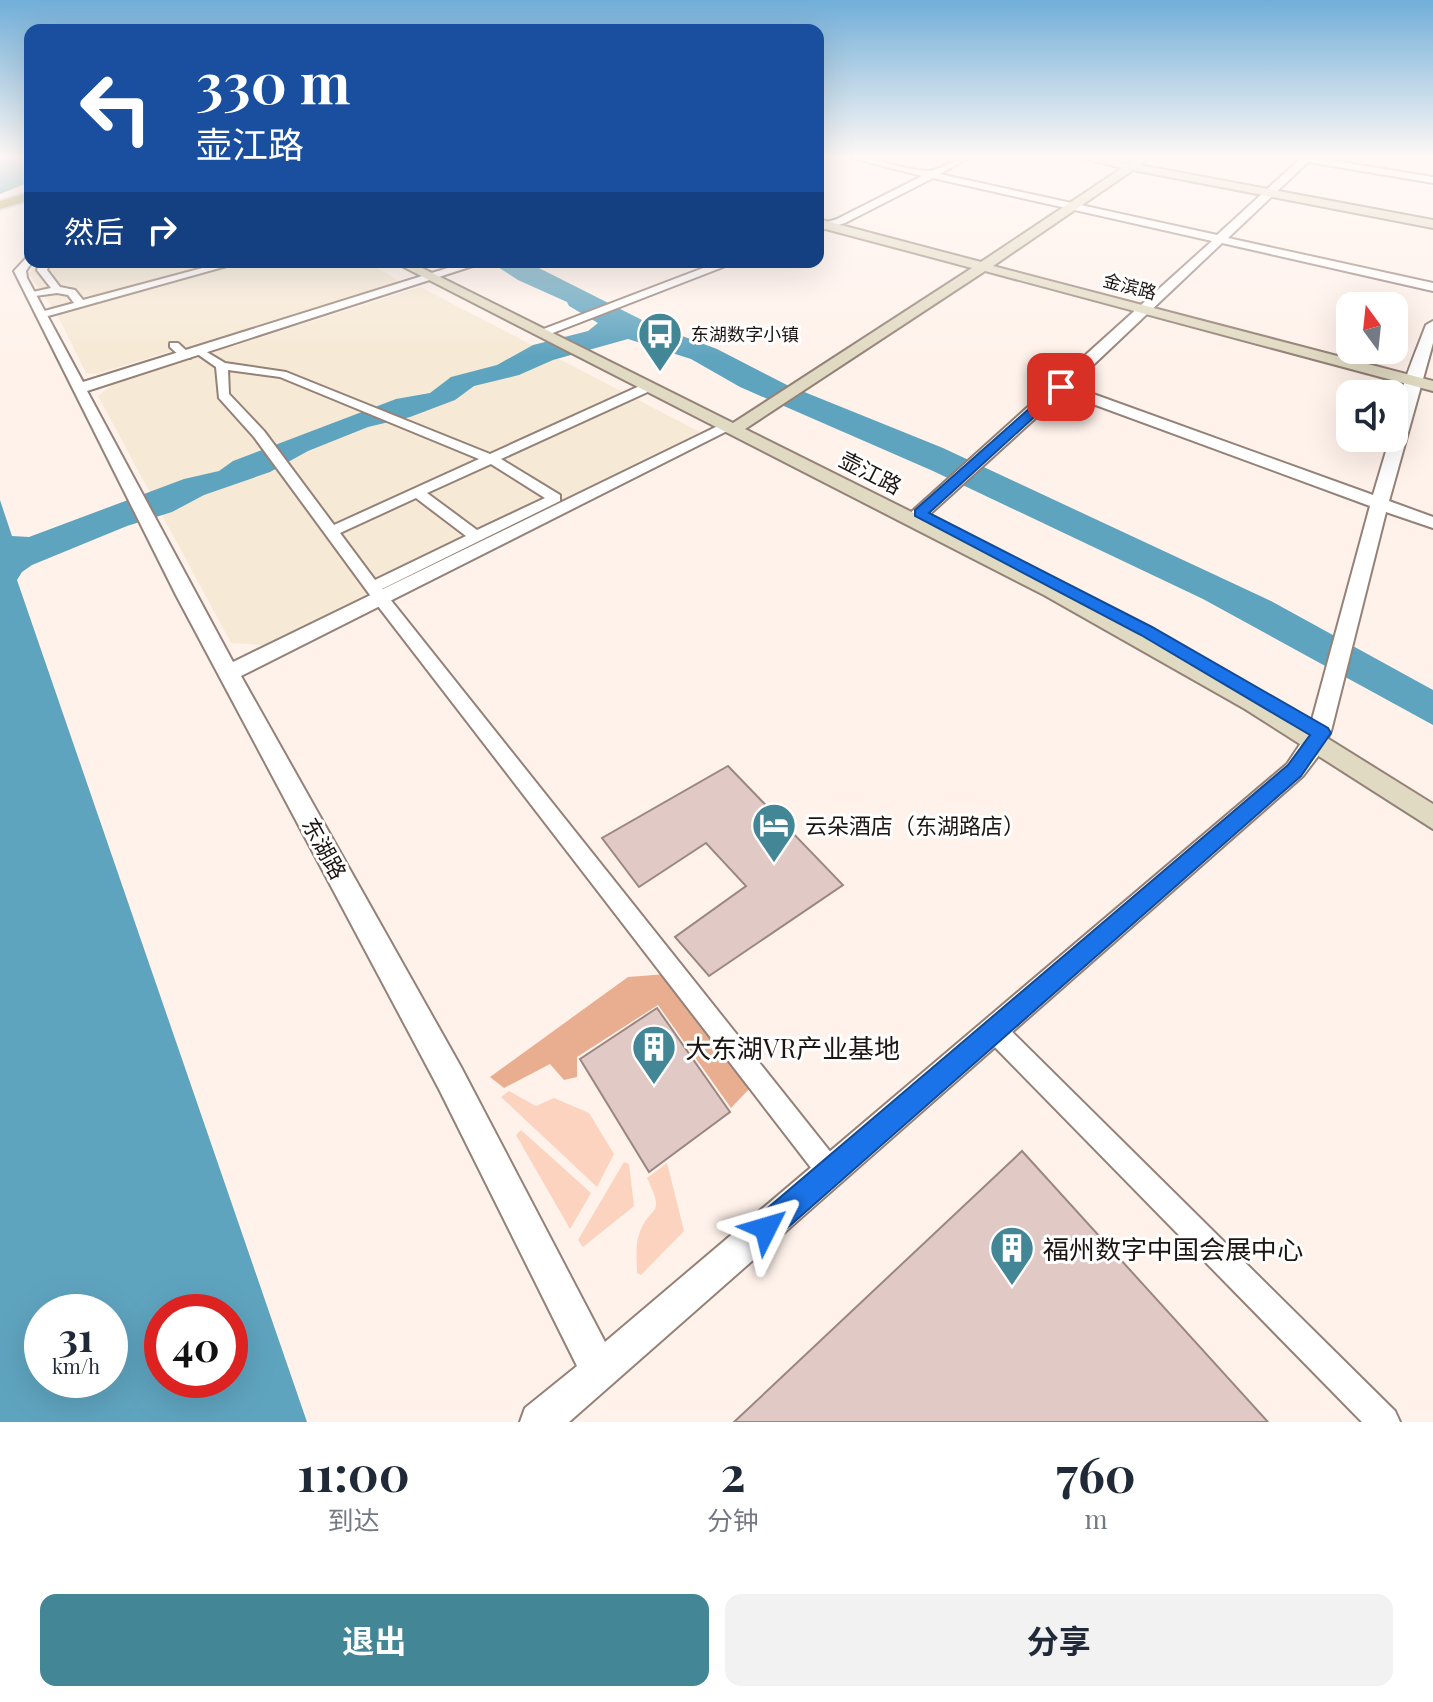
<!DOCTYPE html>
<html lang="zh">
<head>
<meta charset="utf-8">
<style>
	body { margin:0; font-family:"Playfair Display","Noto Sans SC",serif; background:#f2f2f3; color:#1f2937; height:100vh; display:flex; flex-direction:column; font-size:30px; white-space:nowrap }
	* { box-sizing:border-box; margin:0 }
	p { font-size:26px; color:#747a83 }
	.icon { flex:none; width:44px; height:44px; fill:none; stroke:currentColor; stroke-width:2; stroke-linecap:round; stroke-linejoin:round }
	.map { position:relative; height:1422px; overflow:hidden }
	.side { display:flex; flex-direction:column; background:#fff; flex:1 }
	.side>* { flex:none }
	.top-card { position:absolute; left:24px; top:24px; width:800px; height:244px; border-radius:16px; box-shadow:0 8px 32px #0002; background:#1a4fa0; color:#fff; overflow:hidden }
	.needle { width:52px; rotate:345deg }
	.tools { position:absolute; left:1336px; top:292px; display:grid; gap:16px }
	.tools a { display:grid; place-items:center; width:72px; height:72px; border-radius:16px; background:#fff; box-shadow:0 8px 32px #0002; font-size:40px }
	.speed { position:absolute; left:24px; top:1294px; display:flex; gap:16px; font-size:40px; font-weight:700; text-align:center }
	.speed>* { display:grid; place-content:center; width:104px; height:104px; border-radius:50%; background:#fff; box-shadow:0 8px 32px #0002; line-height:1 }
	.speed small { font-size:20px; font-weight:400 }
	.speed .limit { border:12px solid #d22; background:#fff; color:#111 }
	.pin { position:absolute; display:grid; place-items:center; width:68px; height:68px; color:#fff; margin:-34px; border-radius:16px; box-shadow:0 4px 12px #0006 }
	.me { position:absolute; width:88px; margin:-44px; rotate:50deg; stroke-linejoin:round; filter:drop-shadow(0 0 6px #0008) }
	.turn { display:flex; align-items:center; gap:28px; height:168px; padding:0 40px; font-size:36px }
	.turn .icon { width:104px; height:104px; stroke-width:2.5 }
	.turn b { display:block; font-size:56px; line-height:68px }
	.then { display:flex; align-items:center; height:76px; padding:0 40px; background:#0003; gap:16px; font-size:30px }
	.eta { display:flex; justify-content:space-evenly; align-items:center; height:136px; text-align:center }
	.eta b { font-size:48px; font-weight:700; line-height:56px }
	.action { display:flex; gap:16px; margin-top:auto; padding:16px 40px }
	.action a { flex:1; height:92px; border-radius:16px; background:#438796; color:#fff; font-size:32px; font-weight:700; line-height:92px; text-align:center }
	.action a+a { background:#f2f2f3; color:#1f2937 }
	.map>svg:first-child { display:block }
	.commercial { fill:#f6e9d5 }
	.green { fill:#fcd3be }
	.forest { fill:#e8ae8f }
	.water { fill:#5fa4bf; fill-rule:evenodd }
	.building { fill:#e1c9c5; stroke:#9b8682; stroke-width:2 }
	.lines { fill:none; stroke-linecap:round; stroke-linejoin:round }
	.minor-casing { stroke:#948177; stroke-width:4 }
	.tertiary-casing { stroke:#948177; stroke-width:4 }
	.secondary-casing { stroke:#948177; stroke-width:4 }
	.trunk-casing { stroke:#d6d5d4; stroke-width:4 }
	.minor { fill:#fff; fill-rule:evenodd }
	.tertiary { fill:#fff; fill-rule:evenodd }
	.secondary { fill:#e1dac2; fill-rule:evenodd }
	.trunk { fill:#b09e5b; fill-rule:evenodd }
	.route { fill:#1a73e8; stroke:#114b97; stroke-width:2 }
	.labels { text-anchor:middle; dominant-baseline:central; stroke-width:6; stroke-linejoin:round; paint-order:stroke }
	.far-street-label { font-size:18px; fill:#1c1512; stroke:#fff }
	.far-poi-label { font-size:18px; fill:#1c1512; stroke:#fff; text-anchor:start }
	.street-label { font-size:22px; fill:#1c1512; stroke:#fff }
	.poi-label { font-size:22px; fill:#1c1512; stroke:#fff; text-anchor:start }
	.near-poi-label { font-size:26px; fill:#1c1512; stroke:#fff; text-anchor:start }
</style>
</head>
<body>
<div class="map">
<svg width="1433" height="1422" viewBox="0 0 1433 1422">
	<rect width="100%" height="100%" fill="#fff2eb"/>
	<g class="commercial">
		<polygon points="36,262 367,262 401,282 96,374 86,373 57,314 29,274"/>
		<polygon points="420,287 700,432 263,645 231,643 98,396 113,384"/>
	</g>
	<g class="green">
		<polygon points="509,1091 536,1106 554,1098 589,1113 614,1154 597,1187 501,1097"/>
		<polygon points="521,1130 591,1193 570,1229 516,1135"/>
		<polygon points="624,1162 629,1164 634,1206 583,1247 578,1240"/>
		<path d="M667 1163 684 1231 641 1275 637 1273C637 1262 635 1245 639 1235 649 1203 667 1219 647 1178Z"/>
	</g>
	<polygon class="forest" points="667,974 752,1086 731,1108 658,1005 577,1057 577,1077 564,1080 550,1064 504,1088 490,1077 628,977"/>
	<g class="water">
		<polygon points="0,158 30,158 30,182 0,194"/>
		<path d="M490 262H527L650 324 717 349 787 385 943 448 1271 601 1433 690V725L1203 599 933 471 740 387 691 359 628 339 553 360 519 375 474 386 455 400 410 417 368 427 308 451 270 472 204 495 172 512 127 526 32 565 22 572 17 580 307 1422H0V500L12 536 29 537 184 479 219 471 233 461 396 399 430 393 451 377 497 365 533 345 588 331 598 323 569 306 567 302 518 280ZM42 1312H110V1380H42ZM162 1312H230V1380H162Z"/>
	</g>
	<g class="building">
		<polygon points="728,766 843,885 709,976 675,937 746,886 706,843 639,887 602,838"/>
		<polygon points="657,1008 730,1112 649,1172 580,1059"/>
		<polygon points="1022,1151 1268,1422 734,1422"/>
	</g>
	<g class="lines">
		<g class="minor-casing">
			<g id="minor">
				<polygon points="40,262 50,262 47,270 60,287 75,290 83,300 225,262 241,262 41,318 36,315 37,313 74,303 68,295 57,293 28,297 28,293 51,288 37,270"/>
				<polygon points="170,343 178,343 190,354 190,358 182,358 170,347"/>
				<path d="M200 348 225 363 286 372 490 454 644 384H652V390L501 459 560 495V501L382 589 840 1164 844 1173 840 1182 831 1186 822 1182 381 610 254 437 219 398 216 367 196 353 194 351ZM228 370 280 377 479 459 334 525 264 431 229 394ZM491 464 545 498 477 530 427 493ZM416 498 466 536 375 580 340 533Z"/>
				<polygon points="994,1018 1002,1022 1395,1411 1400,1422 1362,1422 986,1038 982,1030 986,1022"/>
			</g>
		</g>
		<g class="tertiary-casing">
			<g id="tertiary">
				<path d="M852 158C878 157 902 170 927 171 941 171 953 158 968 158L940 174 1217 235 1299 160 1297 158H1317L1433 177V183L1308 162 1228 238 1433 283V291L1222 243 1071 386 1373 495 1390 438H1394C1394 400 1413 360 1426 325L1433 321V343L1389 501 1433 517V528L1386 512 1331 731 1322 751 1303 776 569 1422H520L525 1408 577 1366 439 1089 176 595 14 271 30 254 32 262 26 271 27 278 83 382 467 262H485L87 391 233 662 722 424 727 422 735 427 241 676 461 1067 605 1342 1287 764 1309 731 1370 506 1063 393 919 524H907L904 520 907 516 1212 241 933 178 845 223 818 231V225L837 219 922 176Z"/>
				<polygon points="719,262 736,262 545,336 533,333"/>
			</g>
		</g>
		<g class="secondary-casing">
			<polygon id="secondary" points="1082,158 1129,163 1137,158 1148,158 1140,165 1433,220 1433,228 1133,170 993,266 1433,381 1433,391 985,271 745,429 1058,585 1261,697 1433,804 1433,829 1245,709 1044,595 394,262 410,262 733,423 972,268 818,227 818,219 981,262 1122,168"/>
		</g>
		<g class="trunk-casing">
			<polygon id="trunk" points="30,192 30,200 0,209 0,201"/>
		</g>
		<use href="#minor" class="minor"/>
		<use href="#tertiary" class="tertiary"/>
		<use href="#secondary" class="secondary"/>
		<use href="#trunk" class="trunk"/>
	</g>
	<linearGradient id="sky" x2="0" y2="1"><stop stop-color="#71aed8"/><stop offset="0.44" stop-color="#fff9f6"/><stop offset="1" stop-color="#fff9f6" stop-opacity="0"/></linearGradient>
	<rect width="1433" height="357" fill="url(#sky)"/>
	<polygon class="route" points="1057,384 1067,387 929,513 1152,627 1328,728 1331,733 1301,776 776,1238 766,1242 756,1238 752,1228 756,1218 1288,765 1310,735 1141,635 915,516 915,510"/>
	<defs>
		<g id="bus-pin" transform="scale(2.3)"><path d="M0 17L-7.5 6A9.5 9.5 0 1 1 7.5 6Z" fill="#438796" stroke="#fff"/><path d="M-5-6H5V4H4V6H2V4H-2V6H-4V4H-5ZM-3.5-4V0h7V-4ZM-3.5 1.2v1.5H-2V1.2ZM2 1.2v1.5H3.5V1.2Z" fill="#fff"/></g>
		<g id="hotel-pin" transform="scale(2.3)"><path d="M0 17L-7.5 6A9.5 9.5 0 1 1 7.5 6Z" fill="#438796" stroke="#fff"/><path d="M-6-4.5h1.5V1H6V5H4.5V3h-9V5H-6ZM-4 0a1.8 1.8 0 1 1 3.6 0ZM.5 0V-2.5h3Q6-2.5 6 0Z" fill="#fff"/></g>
		<g id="building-pin" transform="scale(2.3)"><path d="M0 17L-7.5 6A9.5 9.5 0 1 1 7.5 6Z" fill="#438796" stroke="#fff"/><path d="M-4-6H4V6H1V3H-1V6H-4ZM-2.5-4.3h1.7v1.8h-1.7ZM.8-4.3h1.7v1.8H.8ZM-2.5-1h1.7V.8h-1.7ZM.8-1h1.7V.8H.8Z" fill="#fff"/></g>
	</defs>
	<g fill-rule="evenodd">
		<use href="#bus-pin" x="660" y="334"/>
		<use href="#hotel-pin" x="774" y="825"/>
		<use href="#building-pin" x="654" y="1047"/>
		<use href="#building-pin" x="1012" y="1248"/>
	</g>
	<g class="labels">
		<g class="far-street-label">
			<text transform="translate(1130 286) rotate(15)">金滨路</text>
		</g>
		<g class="far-poi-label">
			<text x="691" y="334">东湖数字小镇</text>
		</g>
		<g class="street-label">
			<text transform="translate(871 472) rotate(27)">壶江路</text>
			<text transform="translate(325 848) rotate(61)">东湖路</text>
		</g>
		<g class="poi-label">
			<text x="805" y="825">云朵酒店（东湖路店）</text>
		</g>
		<g class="near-poi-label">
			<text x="685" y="1047">大东湖VR产业基地</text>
			<text x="1043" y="1248">福州数字中国会展中心</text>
		</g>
	</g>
</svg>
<div class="tools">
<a><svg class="needle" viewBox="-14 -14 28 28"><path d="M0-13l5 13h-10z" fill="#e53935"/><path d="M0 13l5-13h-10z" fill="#747a83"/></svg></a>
<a><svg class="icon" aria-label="sound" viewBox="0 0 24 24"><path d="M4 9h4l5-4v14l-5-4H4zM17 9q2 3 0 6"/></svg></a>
</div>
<div class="speed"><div>31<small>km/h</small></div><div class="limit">40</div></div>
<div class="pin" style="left:1061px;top:387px;background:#d93025"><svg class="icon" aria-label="arrive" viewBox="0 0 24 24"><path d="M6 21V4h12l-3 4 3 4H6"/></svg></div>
<svg class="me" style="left:766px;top:1228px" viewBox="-20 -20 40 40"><path d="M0-17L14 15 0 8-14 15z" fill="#1a73e8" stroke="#fff" stroke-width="4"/></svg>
<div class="top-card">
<div class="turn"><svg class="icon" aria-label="left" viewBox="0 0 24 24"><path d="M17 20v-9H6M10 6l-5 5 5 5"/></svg><div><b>330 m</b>壶江路</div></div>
<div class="then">然后<svg class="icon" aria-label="right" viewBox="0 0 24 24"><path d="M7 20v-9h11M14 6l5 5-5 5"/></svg></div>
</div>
</div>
<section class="side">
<div class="eta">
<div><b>11:00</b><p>到达</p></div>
<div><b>2</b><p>分钟</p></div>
<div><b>760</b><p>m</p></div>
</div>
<div class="action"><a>退出</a><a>分享</a></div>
</section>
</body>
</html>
